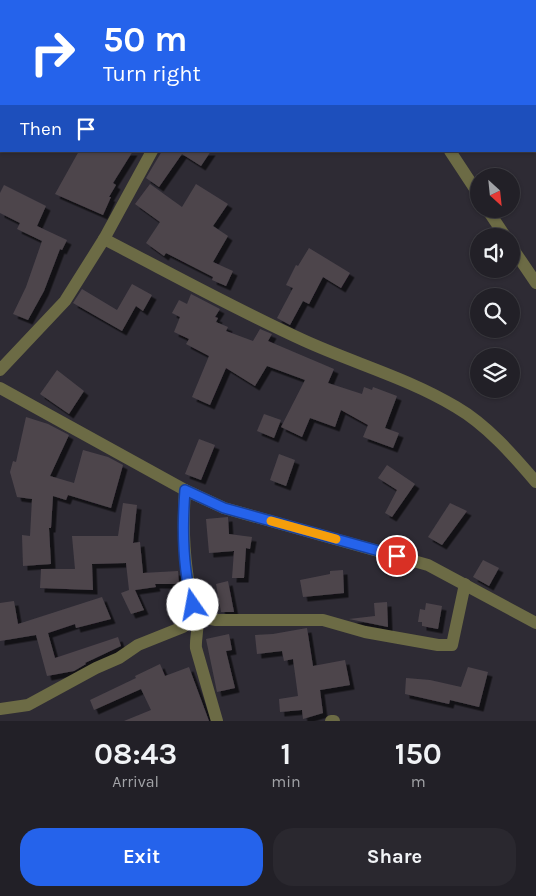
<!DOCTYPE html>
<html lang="en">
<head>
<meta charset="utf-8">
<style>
	body { margin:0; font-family:Karla,sans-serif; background:#2a282f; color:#f1f3f6; height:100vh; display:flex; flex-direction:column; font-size:19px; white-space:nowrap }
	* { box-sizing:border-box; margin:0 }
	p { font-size:16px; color:#a2a3a7 }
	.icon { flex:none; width:28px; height:28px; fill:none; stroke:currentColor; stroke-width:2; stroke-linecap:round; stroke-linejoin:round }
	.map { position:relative; height:721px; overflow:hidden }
	.panel { display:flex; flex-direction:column; background:#222027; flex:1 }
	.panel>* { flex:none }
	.guide { position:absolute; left:0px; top:0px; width:536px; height:152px; box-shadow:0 1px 4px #0004,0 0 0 1px #3f3e44; background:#2563eb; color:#fff; overflow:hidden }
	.needle { width:32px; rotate:153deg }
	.controls { position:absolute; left:470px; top:168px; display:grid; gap:10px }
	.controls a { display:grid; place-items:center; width:50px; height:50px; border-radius:50%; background:#222027; box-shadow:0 1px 4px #0004,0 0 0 1px #3f3e44; font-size:25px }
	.pin { position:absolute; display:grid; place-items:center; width:42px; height:42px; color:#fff; margin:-21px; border:2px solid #fff; border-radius:50%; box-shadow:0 1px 5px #0007 }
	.me { position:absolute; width:55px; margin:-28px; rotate:348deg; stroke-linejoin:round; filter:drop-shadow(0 0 4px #0008) }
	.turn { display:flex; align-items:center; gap:18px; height:105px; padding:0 20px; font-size:22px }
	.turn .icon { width:65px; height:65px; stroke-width:2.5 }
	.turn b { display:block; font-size:35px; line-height:42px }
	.then { display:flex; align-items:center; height:48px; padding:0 20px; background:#0003; gap:10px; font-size:19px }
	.eta { display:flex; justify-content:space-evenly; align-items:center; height:85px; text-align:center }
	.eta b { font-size:30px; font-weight:700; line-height:35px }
	.cta { display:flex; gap:10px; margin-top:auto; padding:10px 20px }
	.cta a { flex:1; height:58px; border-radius:20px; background:#2563eb; color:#fff; font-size:20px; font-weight:700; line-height:58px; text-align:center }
	.cta a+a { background:#2a282f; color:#f1f3f6 }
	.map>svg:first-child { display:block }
	.building { fill:#4d454c; filter:url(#shadow) }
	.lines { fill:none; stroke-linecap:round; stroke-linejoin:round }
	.minor { stroke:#6c6b45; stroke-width:12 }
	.route-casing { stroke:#184099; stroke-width:12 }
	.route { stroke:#2563eb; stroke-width:9 }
	.slow { stroke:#f59e0b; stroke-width:9 }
</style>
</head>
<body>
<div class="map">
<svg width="536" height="721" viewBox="0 0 536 721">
	<defs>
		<filter id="shadow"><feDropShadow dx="4.5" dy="4.5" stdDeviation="0" flood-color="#0009"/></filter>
	</defs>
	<rect width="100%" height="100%" fill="#2e2b34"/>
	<g class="building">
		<polygon points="79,151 133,151 113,183 116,185 109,197 111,197 103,215 55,194"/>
		<polygon points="162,151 211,151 201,166 182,154 159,187 146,178"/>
		<polygon points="150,184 182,207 196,184 228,204 213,226 228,236 213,262 233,271 226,286 212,280 213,277 166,253 164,256 146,243 160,222 135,204"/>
		<polygon points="4,185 46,206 37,226 67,240 62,250 60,249 44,291 28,320 13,314 26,287 42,241 17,229 20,223 0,213 0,193"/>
		<polygon points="309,248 350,273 341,288 323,277 309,304 303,301 290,325 277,318 293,288 286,285 296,265 298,266"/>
		<polygon points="132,284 152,295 143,311 136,306 122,331 73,303 82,289 117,310"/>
		<polygon points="191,294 220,309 215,317 218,318 216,322 228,327 226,331 253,341 260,329 272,334 268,341 334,369 328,383 362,394 364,387 372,390 373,387 397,396 385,428 399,433 393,448 363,437 368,425 341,410 335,427 310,418 302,437 281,427 305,380 267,366 255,386 226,368 210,405 192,397 209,356 186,344 189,339 174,332 180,317 172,313 179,300 187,304"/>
		<polygon points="57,370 84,391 69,414 40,394"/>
		<polygon points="264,414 281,420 274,438 257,431"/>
		<polygon points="26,417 48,424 69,435 50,476 74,483 83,450 108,457 123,465 111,508 68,495 66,500 53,496 51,528 49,528 51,564 23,566 22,535 30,536 32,499 17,497 10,472 13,461 16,462"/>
		<polygon points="199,439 215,445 201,480 185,474"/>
		<polygon points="279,454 295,460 286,486 270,480"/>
		<polygon points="387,465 415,484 392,517 385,513 397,490 378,478"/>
		<polygon points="123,503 137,505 133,543 140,542 143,573 178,571 179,584 155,584 156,587 135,590 144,610 131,614 121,593 129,590 126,563 92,564 93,590 40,588 41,569 75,569 72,536 118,536"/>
		<polygon points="450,503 467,511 442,545 428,537"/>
		<polygon points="228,517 229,534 252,537 250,549 246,548 244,578 232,578 234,551 209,553 206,519"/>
		<polygon points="483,560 499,568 489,586 473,577"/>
		<polygon points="343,570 344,593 303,597 300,580 330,574 330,571"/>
		<polygon points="228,581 234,612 221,612 216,584"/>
		<polygon points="102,597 111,619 76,628 75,624 48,633 55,658 118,637 121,646 85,663 86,664 74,671 47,676 36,635 0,641 0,603 14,601 18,624"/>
		<polygon points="387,602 388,627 349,619 375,616 374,603"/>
		<polygon points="426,603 442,606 438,629 422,626 422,622 418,622 420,609 425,610"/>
		<polygon points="307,628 313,666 345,660 350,685 320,690 323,713 303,719 302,710 280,712 279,699 298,696 293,659 284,661 282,651 257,654 255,635 273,634"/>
		<polygon points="229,634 232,650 226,651 235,688 217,692 206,639"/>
		<polygon points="160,664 165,676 189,667 209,721 124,721 151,710 141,689 94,710 90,700 136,678 135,676"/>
		<polygon points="468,667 488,672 479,707 450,700 449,704 405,694 406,678 430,680 461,687"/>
	</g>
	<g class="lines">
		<g class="minor">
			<polyline points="242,1 243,0"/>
			<polyline points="0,23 1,24"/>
			<polyline points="535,72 536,72"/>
			<polyline points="450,151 479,195"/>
			<polyline points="487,209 505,236"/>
			<path d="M104 239C170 273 235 309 303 340 353 363 408 378 456 407 487 425 513 455 536 482"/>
			<polyline points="511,246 536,283"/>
			<polyline points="0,370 65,301 104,239 152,151"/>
			<polyline points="0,388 185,490 224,508 428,565 536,623"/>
			<path d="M185 490C182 533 184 574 196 616L216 620H323L365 632 438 645H452L465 584"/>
			<path d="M0 709 28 705 96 668 119 658 138 645 183 627 196 616C200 625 195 637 196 648L217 721"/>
			<polyline points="331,721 334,721"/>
		</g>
	</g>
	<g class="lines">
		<g class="route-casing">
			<path id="route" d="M193 605C182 568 182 528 185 490L224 508 397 556"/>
		</g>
		<use href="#route" class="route"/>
		<polyline class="slow" points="271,521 336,539"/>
	</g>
</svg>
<div class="controls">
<a><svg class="needle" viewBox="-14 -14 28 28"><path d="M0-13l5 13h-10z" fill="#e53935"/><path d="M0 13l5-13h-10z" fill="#a2a3a7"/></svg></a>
<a><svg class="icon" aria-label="sound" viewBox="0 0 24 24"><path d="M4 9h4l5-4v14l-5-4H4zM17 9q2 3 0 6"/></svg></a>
<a><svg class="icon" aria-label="search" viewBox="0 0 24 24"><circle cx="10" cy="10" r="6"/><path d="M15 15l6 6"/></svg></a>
<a><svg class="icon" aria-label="layers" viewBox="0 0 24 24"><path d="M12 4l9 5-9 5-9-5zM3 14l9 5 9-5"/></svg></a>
</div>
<div class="pin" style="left:397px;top:556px;background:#d93025"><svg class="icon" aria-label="arrive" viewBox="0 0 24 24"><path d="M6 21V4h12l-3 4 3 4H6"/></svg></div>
<svg class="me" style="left:193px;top:605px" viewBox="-20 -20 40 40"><circle r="19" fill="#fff"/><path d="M0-13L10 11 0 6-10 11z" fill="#2563eb"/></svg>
<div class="guide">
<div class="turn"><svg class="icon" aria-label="right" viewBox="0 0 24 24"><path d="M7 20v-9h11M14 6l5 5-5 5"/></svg><div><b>50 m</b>Turn right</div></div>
<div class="then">Then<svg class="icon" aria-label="arrive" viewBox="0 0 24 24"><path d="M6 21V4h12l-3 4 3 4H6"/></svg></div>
</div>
</div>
<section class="panel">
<div class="eta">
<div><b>08:43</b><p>Arrival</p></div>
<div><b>1</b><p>min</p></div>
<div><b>150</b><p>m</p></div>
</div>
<div class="cta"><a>Exit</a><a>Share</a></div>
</section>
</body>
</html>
